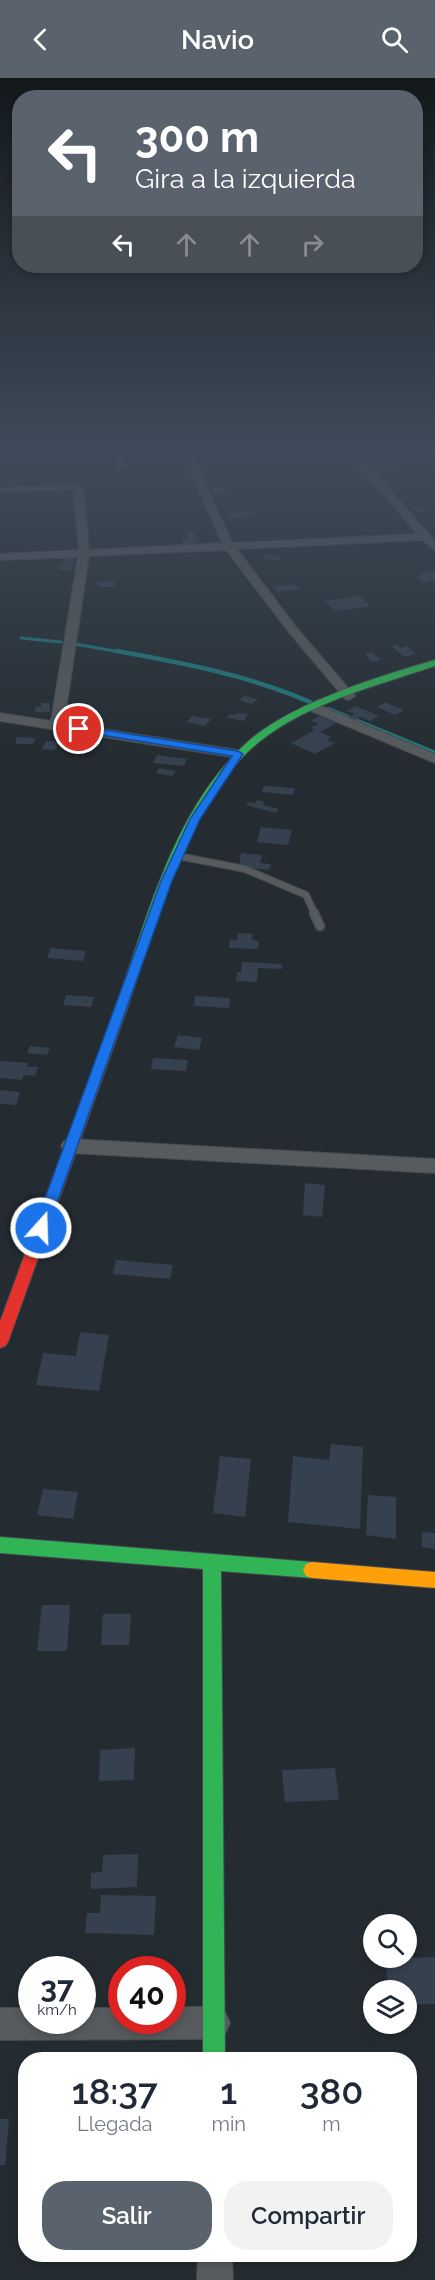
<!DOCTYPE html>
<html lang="es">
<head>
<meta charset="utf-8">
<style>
	body { margin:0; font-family:Raleway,sans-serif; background:#f2f2f3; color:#1f2937; height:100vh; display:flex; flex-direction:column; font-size:22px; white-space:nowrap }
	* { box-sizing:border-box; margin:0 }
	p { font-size:20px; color:#747a83 }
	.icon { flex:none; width:33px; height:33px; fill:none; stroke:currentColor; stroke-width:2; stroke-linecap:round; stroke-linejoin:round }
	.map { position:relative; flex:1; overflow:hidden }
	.details { position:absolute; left:18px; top:1974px; width:399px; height:210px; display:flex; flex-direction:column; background:#fff; border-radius:24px; box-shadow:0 3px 9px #0003 }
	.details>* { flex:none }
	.guide { position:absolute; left:12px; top:12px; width:411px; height:183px; border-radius:24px; box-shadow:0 3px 9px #0003; background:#5a636d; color:#fff; overflow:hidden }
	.controls { position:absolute; left:363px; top:1836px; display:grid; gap:12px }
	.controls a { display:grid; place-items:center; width:54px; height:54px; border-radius:50%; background:#fff; box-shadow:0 3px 9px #0003; font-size:30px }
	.speed { position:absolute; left:18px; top:1878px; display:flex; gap:12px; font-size:30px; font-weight:700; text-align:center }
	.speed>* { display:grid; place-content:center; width:78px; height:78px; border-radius:50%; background:#fff; box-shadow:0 3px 9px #0003; line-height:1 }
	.speed small { font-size:15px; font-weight:400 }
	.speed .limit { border:9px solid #d22; background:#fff; color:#111 }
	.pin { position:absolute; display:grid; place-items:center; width:51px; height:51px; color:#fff; margin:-26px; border:3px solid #fff; border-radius:50%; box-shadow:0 2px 6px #0007 }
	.me { position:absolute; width:66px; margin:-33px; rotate:20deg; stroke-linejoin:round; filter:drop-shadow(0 0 4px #0008) }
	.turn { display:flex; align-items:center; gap:21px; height:126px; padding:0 24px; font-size:27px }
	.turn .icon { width:78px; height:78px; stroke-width:2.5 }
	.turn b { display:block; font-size:42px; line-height:51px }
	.lanes { display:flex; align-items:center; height:57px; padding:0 24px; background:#0003; justify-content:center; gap:30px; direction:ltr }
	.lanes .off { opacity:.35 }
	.eta { display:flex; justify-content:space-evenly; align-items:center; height:102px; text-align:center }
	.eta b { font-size:36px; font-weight:600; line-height:42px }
	.cta { display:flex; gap:12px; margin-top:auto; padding:12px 24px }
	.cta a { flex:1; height:69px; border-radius:24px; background:#5a636d; color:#fff; font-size:24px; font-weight:600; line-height:69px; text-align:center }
	.cta a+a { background:#f2f2f3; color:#1f2937 }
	header { display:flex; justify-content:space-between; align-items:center; height:78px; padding:0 24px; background:#5a636d; color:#fff; font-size:27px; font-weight:600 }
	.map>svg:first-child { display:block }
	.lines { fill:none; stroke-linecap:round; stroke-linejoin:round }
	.stream-far1 { stroke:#1f7a7e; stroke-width:3 }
	.stream { stroke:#1f7a7e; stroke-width:4.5 }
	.building { fill:#36414f }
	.lane-far2-casing { stroke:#444a4f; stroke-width:6 }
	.lane-far1-casing { stroke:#444a4f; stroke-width:8 }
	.lane-casing { stroke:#444a4f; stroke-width:11 }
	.street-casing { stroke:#444a4f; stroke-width:2 }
	.fast-casing { stroke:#444a4f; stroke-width:2 }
	.slow-casing { stroke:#444a4f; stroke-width:2 }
	.jam-casing { stroke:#444a4f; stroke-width:2 }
	.lane-far2 { stroke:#585b5d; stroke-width:4.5 }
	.lane-far1 { stroke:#585b5d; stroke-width:6 }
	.lane { stroke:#585b5d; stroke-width:8 }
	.street { fill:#585b5d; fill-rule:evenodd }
	.fast { fill:#30b455; fill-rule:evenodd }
	.slow { fill:#ff9f0a; fill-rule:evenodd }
	.jam { fill:#e5322d; fill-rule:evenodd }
	.route { fill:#1a73e8; stroke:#114b97; stroke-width:1.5 }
</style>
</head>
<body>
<header><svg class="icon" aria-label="back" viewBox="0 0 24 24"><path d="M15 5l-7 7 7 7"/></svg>Navio<svg class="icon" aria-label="search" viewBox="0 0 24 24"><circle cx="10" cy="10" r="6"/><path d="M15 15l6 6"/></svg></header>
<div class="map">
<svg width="435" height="2202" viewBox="0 0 435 2202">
	<rect width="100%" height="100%" fill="#242c31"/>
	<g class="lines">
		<g class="stream-far1">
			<polyline points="21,560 61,564"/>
			<polyline points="75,566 126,575"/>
		</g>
		<g class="stream">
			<path d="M117 573C183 585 248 597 310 624"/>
			<polyline points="328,631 435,675"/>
		</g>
	</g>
	<g class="building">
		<polygon points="383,379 390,382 395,386 382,388 370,380"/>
		<polygon points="222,409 231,413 216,416 211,410"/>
		<polygon points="417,428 421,431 434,429 435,431 421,435 409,429"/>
		<polygon points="252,434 255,438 229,440 227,435"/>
		<polygon points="186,453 194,453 198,466 183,467 182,461 189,461"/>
		<polygon points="277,476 281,482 267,483 263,477"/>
		<polygon points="63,479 74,479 72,492 59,492 59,488 63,488"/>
		<polygon points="435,492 435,503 424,505 417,498 422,497 420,495"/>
		<polygon points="114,503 115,509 98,509 97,504"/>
		<polygon points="295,506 300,511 278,514 273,509"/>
		<polygon points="360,518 370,528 335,533 325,523"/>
		<polygon points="396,566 400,570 407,568 416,576 405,579 391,568"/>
		<polygon points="372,574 381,582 371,584 365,575"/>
		<polygon points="245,617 258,622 251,626 239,622"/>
		<polygon points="385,624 404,632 395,637 377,629"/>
		<polygon points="41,625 50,625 50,634 35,634 36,629 41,629"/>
		<polygon points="355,628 379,638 370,643 361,639 355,642 348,639 355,636 347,633"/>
		<polygon points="237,635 248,636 244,643 227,640 229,636 236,637"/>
		<polygon points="192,638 211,641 205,648 187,644"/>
		<polygon points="319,638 336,645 320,654 331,659 327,662 335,665 315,676 291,665 315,652 311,650 319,646 311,643"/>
		<polygon points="17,659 35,660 33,666 15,666"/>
		<polygon points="46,663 59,664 55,672 42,671"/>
		<polygon points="157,677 187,681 184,688 153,685"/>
		<polygon points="159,690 176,693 172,698 156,695"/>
		<polygon points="264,708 295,710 293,717 262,714"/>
		<polygon points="257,722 265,724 263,727 279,731 276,735 246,727 249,724 255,725"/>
		<polygon points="261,749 292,752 288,767 257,764"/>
		<polygon points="241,775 262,777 260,785 271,786 269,792 239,789"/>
		<polygon points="238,855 253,856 252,862 259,863 258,871 229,870 230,861 237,862"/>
		<polygon points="51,870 86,873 83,883 47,880"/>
		<polygon points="242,884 282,886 282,891 258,890 257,904 236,903 237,894 241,894"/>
		<polygon points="66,917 94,919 91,929 63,927"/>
		<polygon points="195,918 230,920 229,930 194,928"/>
		<polygon points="178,957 202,960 199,972 174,969"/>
		<polygon points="30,968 50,970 47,977 27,975"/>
		<polygon points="153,980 188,982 186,993 151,991"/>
		<polygon points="0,983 28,985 27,989 38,989 35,998 24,997 22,1002 0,1000"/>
		<polygon points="0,1012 20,1014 16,1027 0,1026"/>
		<polygon points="305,1105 325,1107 322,1139 303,1137"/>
		<polygon points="116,1182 173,1187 170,1201 113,1196"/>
		<polygon points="80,1254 109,1257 99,1313 36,1307 43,1275 76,1278"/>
		<polygon points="331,1366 363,1369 360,1451 288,1444 293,1378 329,1382"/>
		<polygon points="220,1378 251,1381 245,1439 213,1435"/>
		<polygon points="43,1411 78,1414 73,1441 37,1437"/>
		<polygon points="368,1417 396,1419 396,1461 366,1457"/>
		<polygon points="422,1454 435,1455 435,1471 422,1469"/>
		<polygon points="42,1527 70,1527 67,1573 37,1573"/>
		<polygon points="103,1536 131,1536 129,1567 101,1567"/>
		<polygon points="135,1670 134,1702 99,1703 100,1672"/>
		<polygon points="335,1690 339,1722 285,1724 282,1692"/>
		<polygon points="138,1776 137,1809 91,1811 91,1795 102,1794 103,1777"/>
		<polygon points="101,1817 156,1818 154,1857 85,1855 87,1835 100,1835"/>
		<polygon points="435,1879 435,1926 406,1927 406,1912 389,1912 385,1881"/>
		<polygon points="0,2041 9,2041 5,2087 0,2087"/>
		<polygon points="68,2176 135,2176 135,2183 68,2184"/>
	</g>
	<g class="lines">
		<g class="lane-far2-casing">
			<g id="lane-far2">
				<polyline points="0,376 14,374"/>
				<polyline points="0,412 78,409"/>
			</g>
		</g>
		<g class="lane-far1-casing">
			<polyline id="lane-far1" points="178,778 245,791 306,817 315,836"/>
		</g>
		<g class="lane-casing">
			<polyline id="lane" points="314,835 320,848"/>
		</g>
		<g class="street-casing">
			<g id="street">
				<polygon points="111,374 120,374 127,388 125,390 119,390"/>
				<polygon points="182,374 191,374 232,465 417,456 348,374 357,374 435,463 435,473 423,462 237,471 296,549 355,618 349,622 345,621 288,553 226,472 89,478 64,645 238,672 245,676 238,680 0,643 0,635 51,643 78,479 0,482 0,476 79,472 73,409 78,406 83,409 89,472 222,465"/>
				<polygon points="316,626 435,676 435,685 311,633 310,630 311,627"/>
				<polygon points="71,1061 435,1081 435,1095 71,1075 64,1073 61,1068 64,1063"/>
				<polygon points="172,1929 214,1929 225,1934 230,1945 225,1956 214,1961 0,1962 0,1930 32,1930 32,1942 82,1942 82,1930 122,1930 122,1942 172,1942"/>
				<polygon points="198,2176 232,2176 233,2202 197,2202"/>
			</g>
		</g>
		<g class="fast-casing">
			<g id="fast">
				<path d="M435 582V588C376 608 309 624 259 664 185 724 157 844 127 931L125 934H117L115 931C148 839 174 727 251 661 295 624 380 598 435 582Z"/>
				<polygon points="0,1459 312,1484 318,1486 321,1492 318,1498 312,1500 221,1493 225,1982 203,1982 203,1491 0,1475"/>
			</g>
		</g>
		<g class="slow-casing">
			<polygon id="slow" points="312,1484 435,1494 435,1510 312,1500 306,1498 303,1492 306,1486"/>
		</g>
		<g class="jam-casing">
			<polygon id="jam" points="121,927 127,931 8,1264 5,1268 0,1270 0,1244 115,931"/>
		</g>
		<use href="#lane-far2" class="lane-far2"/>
		<use href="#lane-far1" class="lane-far1"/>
		<use href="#lane" class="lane"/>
		<use href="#street" class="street"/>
		<use href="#fast" class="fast"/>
		<use href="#slow" class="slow"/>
		<use href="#jam" class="jam"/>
	</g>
	<linearGradient id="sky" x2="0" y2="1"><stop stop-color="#14181b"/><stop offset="0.55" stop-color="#3f4b5a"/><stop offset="1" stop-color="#3f4b5a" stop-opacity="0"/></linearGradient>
	<rect width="435" height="683" fill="url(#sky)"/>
	<polygon class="route" points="79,648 238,673 243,676 200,741 172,803 48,1150 41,1156 34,1150 161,803 190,741 232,678 76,653 75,651"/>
</svg>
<div class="controls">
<a><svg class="icon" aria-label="search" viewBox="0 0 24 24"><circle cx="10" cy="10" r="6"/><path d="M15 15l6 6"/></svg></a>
<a><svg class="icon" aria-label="layers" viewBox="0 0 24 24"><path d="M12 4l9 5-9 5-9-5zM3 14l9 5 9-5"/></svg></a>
</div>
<div class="speed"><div>37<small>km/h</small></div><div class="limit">40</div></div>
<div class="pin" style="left:79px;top:651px;background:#d93025"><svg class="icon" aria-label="arrive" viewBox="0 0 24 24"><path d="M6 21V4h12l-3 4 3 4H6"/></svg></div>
<svg class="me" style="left:41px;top:1150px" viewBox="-20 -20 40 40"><circle r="17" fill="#1a73e8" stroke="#fff" stroke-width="3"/><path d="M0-11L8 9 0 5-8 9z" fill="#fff"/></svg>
<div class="guide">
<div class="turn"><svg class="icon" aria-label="left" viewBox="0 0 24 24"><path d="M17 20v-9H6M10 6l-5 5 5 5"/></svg><div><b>300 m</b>Gira a la izquierda</div></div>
<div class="lanes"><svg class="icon" aria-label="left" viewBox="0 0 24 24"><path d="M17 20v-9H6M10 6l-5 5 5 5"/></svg><svg class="icon off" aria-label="ahead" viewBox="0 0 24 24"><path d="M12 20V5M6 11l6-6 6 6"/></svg><svg class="icon off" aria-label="ahead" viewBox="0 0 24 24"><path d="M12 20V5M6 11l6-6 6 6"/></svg><svg class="icon off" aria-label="right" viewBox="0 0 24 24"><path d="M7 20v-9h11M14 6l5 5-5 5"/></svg></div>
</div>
<section class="details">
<div class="eta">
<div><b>18:37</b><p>Llegada</p></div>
<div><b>1</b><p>min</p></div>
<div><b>380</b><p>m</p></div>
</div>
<div class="cta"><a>Salir</a><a>Compartir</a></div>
</section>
</div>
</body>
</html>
